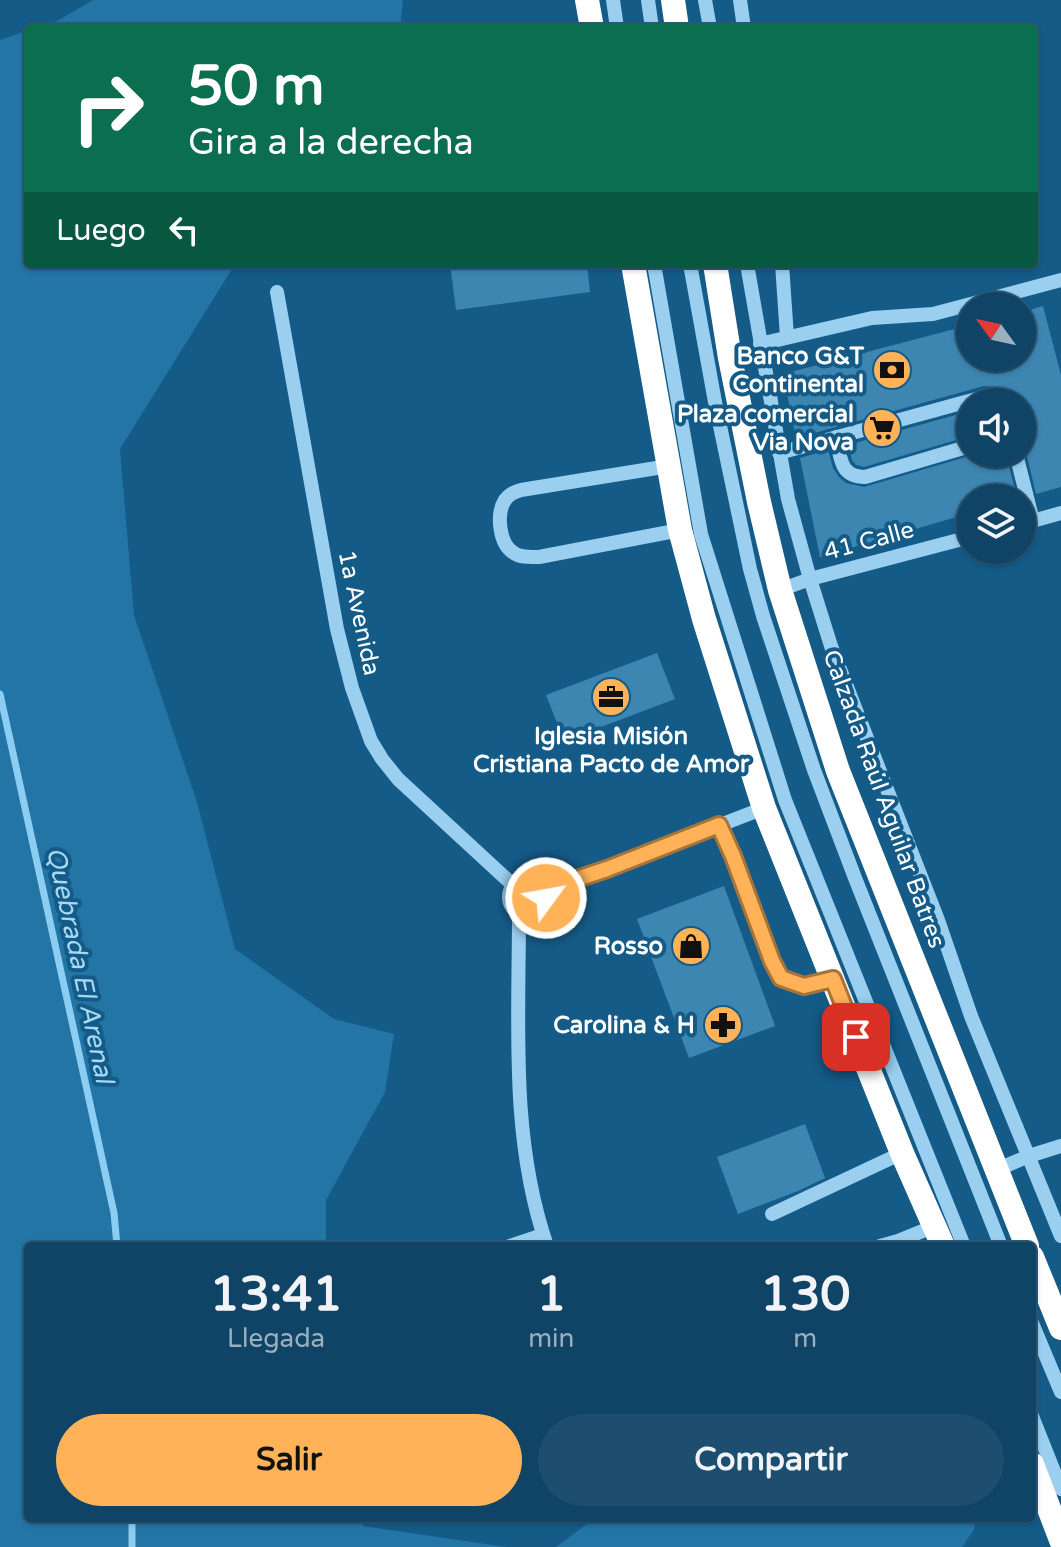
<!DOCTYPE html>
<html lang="es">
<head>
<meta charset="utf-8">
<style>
	body { margin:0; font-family:"Varela Round",sans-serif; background:#1d4e6f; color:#f1f3f6; height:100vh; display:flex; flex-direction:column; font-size:30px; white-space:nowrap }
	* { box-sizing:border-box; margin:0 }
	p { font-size:26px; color:#9bb0bf }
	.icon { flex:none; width:44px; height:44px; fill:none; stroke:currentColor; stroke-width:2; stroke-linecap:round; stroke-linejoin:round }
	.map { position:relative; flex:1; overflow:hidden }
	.details { position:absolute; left:24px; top:1242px; width:1012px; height:280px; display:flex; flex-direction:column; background:#0f4466; border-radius:8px; box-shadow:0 2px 6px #0004,0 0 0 2px #2f5c7a }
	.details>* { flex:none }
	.guide { position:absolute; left:24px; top:24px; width:1014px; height:244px; border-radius:8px; box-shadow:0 2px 6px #0004,0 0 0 2px #2f5c7a; background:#0b6e4f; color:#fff; overflow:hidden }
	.needle { width:52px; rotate:303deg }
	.buttons { position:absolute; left:956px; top:292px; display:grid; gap:16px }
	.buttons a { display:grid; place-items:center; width:80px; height:80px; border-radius:50%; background:#0f4466; box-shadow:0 2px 6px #0004,0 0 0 2px #2f5c7a; font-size:40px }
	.pin { position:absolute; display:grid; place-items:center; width:68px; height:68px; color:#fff; margin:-34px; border-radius:16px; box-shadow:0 4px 12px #0006 }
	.me { position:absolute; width:88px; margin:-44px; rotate:58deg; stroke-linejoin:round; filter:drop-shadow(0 0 6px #0008) }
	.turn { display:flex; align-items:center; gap:28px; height:168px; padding:0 32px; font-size:36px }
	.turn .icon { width:104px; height:104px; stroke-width:2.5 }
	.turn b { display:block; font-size:56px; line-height:68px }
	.then { display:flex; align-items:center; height:76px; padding:0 32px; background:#0003; gap:16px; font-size:30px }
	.eta { display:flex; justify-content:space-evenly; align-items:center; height:136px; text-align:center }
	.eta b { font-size:48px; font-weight:700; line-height:56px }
	.button { display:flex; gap:16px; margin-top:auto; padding:16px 32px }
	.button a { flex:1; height:92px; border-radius:48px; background:#ffb258; color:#111; font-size:32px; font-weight:700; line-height:92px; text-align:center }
	.button a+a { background:#1d4e6f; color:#f1f3f6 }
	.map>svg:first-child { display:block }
	.green { fill:#2375a6 }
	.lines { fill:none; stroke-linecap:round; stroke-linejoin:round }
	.stream { stroke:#8ccdf2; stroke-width:7 }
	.building { fill:#3d86b2 }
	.minor { stroke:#9acfef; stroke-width:14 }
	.highway { stroke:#fff; stroke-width:24 }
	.route-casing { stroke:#a67439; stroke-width:20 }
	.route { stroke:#ffb258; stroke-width:14 }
	.labels { text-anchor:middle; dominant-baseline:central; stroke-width:8; stroke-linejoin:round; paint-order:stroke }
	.poi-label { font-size:24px; font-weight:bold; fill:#fff; stroke:#145b88; text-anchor:end }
	.street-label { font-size:24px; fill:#fff; stroke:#145b88 }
	.water-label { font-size:26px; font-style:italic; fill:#a6d9f6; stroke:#145b88 }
</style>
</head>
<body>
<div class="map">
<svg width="1061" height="1547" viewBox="0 0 1061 1547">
	<rect width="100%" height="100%" fill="#145b88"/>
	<g class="green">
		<polygon points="93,0 403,0 400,28 36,28 57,21"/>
		<polygon points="28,30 28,264 235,264 120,449 134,615 197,802 235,949 334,1019 394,1034 385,1092 326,1200 326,1246 28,1246 28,1518 362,1518 363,1526 506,1547 0,1547 0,40"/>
		<polygon points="595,1518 974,1518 975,1528 962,1547 556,1547"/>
	</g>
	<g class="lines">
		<g class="stream">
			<polyline points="0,694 114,1213 117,1246"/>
			<polyline points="132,1518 132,1547"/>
		</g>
	</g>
	<g class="building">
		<polygon points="450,264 587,264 590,292 456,310"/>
		<polygon points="1043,306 1061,375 1061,487 1036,494 1026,452 1022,446 1022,402 1012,402 1009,395 998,387 984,386 796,438 783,374 970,325 970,358 1022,358 1022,312"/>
		<polygon points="970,411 970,436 864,467 856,465 852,460 848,445"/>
		<polygon points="828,450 833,468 839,477 846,483 864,487 976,454 1006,454 1017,498 970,498 970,513 820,557 800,458"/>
		<polygon points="657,653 675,699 564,741 546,695"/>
		<polygon points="724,886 775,1026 689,1058 637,919"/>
		<polygon points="805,1124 825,1178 798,1191 738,1214 717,1157"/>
	</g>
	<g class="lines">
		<g class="minor">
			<polyline points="613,0 617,28"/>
			<polyline points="648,0 652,28"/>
			<polyline points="705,0 710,28"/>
			<polyline points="740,0 744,28"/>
			<polyline points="654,264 701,534 785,800 964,1246"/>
			<polyline points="690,264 715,402 750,569 763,616 814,770 855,878 1001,1246"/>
			<polyline points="747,264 788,499 810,579 831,646 938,920 971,1016 1061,1236"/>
			<polyline points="782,264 787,337"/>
			<polyline points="277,292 337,629 352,688 371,741 382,759 398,779 513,885"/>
			<polyline points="760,344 872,318 933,314 1061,280"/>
			<path d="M836 437C841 457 839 477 865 477L970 446"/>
			<polyline points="779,453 987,396 997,397 1002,402"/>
			<polyline points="1016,454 1033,521"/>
			<path d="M669 466 521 490C514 492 509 494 505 500 496 514 499 544 514 553 521 558 531 557 539 557L680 530"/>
			<polyline points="1022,524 1061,513"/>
			<polyline points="780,590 810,579 970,537"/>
			<path d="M719 825C741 875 755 931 781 978L804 986 833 979"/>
			<circle cx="527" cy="897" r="18"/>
			<polyline points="544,890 607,869 764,808"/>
			<path d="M519 913C519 1024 510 1139 547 1246"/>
			<polyline points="996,1170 1029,1156 1061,1146"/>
			<polyline points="772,1214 902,1153"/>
			<polyline points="510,1246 543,1235"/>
			<polyline points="880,1246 898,1241 935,1226"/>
			<polyline points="1032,1323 1061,1392"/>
			<polyline points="1032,1416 1061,1489"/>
		</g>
		<g class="highway">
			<polyline points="587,0 592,28"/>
			<polyline points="673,0 677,28"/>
			<polyline points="633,264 680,530 704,619 764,808 902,1153 943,1246"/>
			<polyline points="715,264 730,358 759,502 780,590 838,771 1027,1246"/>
			<polyline points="1032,1257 1061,1328"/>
			<polyline points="1032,1464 1061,1540"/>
		</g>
	</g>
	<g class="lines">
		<g class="route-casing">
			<polyline id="route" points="546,898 544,890 607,869 719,825 733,856 772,961 781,978 804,986 833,979 856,1037"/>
		</g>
		<use href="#route" class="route"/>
	</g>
	<defs>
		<g id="bank-disc" transform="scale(2)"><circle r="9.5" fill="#ffb258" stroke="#145b88"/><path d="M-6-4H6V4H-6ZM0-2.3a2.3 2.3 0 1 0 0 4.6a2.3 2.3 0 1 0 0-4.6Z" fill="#111"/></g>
		<g id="supermarket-disc" transform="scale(2)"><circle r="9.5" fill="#ffb258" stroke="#145b88"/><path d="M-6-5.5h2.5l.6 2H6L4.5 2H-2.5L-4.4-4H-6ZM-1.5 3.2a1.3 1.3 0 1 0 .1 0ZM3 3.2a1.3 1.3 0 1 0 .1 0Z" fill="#111"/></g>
		<g id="office-disc" transform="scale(2)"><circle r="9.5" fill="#ffb258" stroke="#145b88"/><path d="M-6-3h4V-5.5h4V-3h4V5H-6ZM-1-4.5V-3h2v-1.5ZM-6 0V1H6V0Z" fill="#111"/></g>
		<g id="shop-disc" transform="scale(2)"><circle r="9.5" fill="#ffb258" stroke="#145b88"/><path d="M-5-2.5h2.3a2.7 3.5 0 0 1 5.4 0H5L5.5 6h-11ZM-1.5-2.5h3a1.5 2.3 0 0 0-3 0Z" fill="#111"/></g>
		<g id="pharmacy-disc" transform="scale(2)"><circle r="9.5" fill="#ffb258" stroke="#145b88"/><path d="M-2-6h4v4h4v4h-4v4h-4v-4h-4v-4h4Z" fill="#111"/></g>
	</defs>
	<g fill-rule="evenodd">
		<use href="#bank-disc" x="892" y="370"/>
		<use href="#supermarket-disc" x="882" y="428"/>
		<use href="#office-disc" x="611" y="697"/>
		<use href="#shop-disc" x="691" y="946"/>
		<use href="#pharmacy-disc" x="723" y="1025"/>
	</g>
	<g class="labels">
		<g class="poi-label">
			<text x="864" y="356">Banco G&amp;T<tspan x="864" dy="28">Continental</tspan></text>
			<text x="854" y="414">Plaza comercial<tspan x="854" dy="28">Via Nova</tspan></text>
			<text x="611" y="736" text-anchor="middle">Iglesia Misión<tspan x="611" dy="28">Cristiana Pacto de Amor</tspan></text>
			<text x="663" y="946">Rosso</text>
			<text x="695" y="1025">Carolina &amp; H</text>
		</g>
		<g class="street-label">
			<text transform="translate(869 541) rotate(-15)">41 Calle</text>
			<text transform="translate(359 613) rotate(78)">1a Avenida</text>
			<text transform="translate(884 799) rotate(70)">Calzada Raúl Aguilar Batres</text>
		</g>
		<g class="water-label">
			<text transform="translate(80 965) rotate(78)">Quebrada El Arenal</text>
		</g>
	</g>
</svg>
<div class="buttons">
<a><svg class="needle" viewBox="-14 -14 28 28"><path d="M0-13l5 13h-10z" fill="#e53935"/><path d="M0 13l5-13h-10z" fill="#9bb0bf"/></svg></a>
<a><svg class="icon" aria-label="sound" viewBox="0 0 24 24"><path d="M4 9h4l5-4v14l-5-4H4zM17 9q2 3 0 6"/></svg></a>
<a><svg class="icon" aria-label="layers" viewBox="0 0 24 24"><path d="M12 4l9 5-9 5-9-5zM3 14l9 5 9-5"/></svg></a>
</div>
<div class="pin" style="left:856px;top:1037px;background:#d93025"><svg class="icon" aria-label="arrive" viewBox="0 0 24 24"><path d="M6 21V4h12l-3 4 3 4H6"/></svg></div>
<svg class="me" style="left:546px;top:898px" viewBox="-20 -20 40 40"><circle r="17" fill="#ffb258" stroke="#fff" stroke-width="3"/><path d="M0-11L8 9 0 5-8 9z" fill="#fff"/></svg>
<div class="guide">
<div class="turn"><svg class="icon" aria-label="right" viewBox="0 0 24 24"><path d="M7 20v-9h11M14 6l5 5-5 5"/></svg><div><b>50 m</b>Gira a la derecha</div></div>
<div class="then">Luego<svg class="icon" aria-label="left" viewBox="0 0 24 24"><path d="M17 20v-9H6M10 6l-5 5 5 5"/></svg></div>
</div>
<section class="details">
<div class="eta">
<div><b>13:41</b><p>Llegada</p></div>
<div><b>1</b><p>min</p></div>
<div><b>130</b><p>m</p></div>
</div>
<div class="button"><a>Salir</a><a>Compartir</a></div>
</section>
</div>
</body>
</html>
